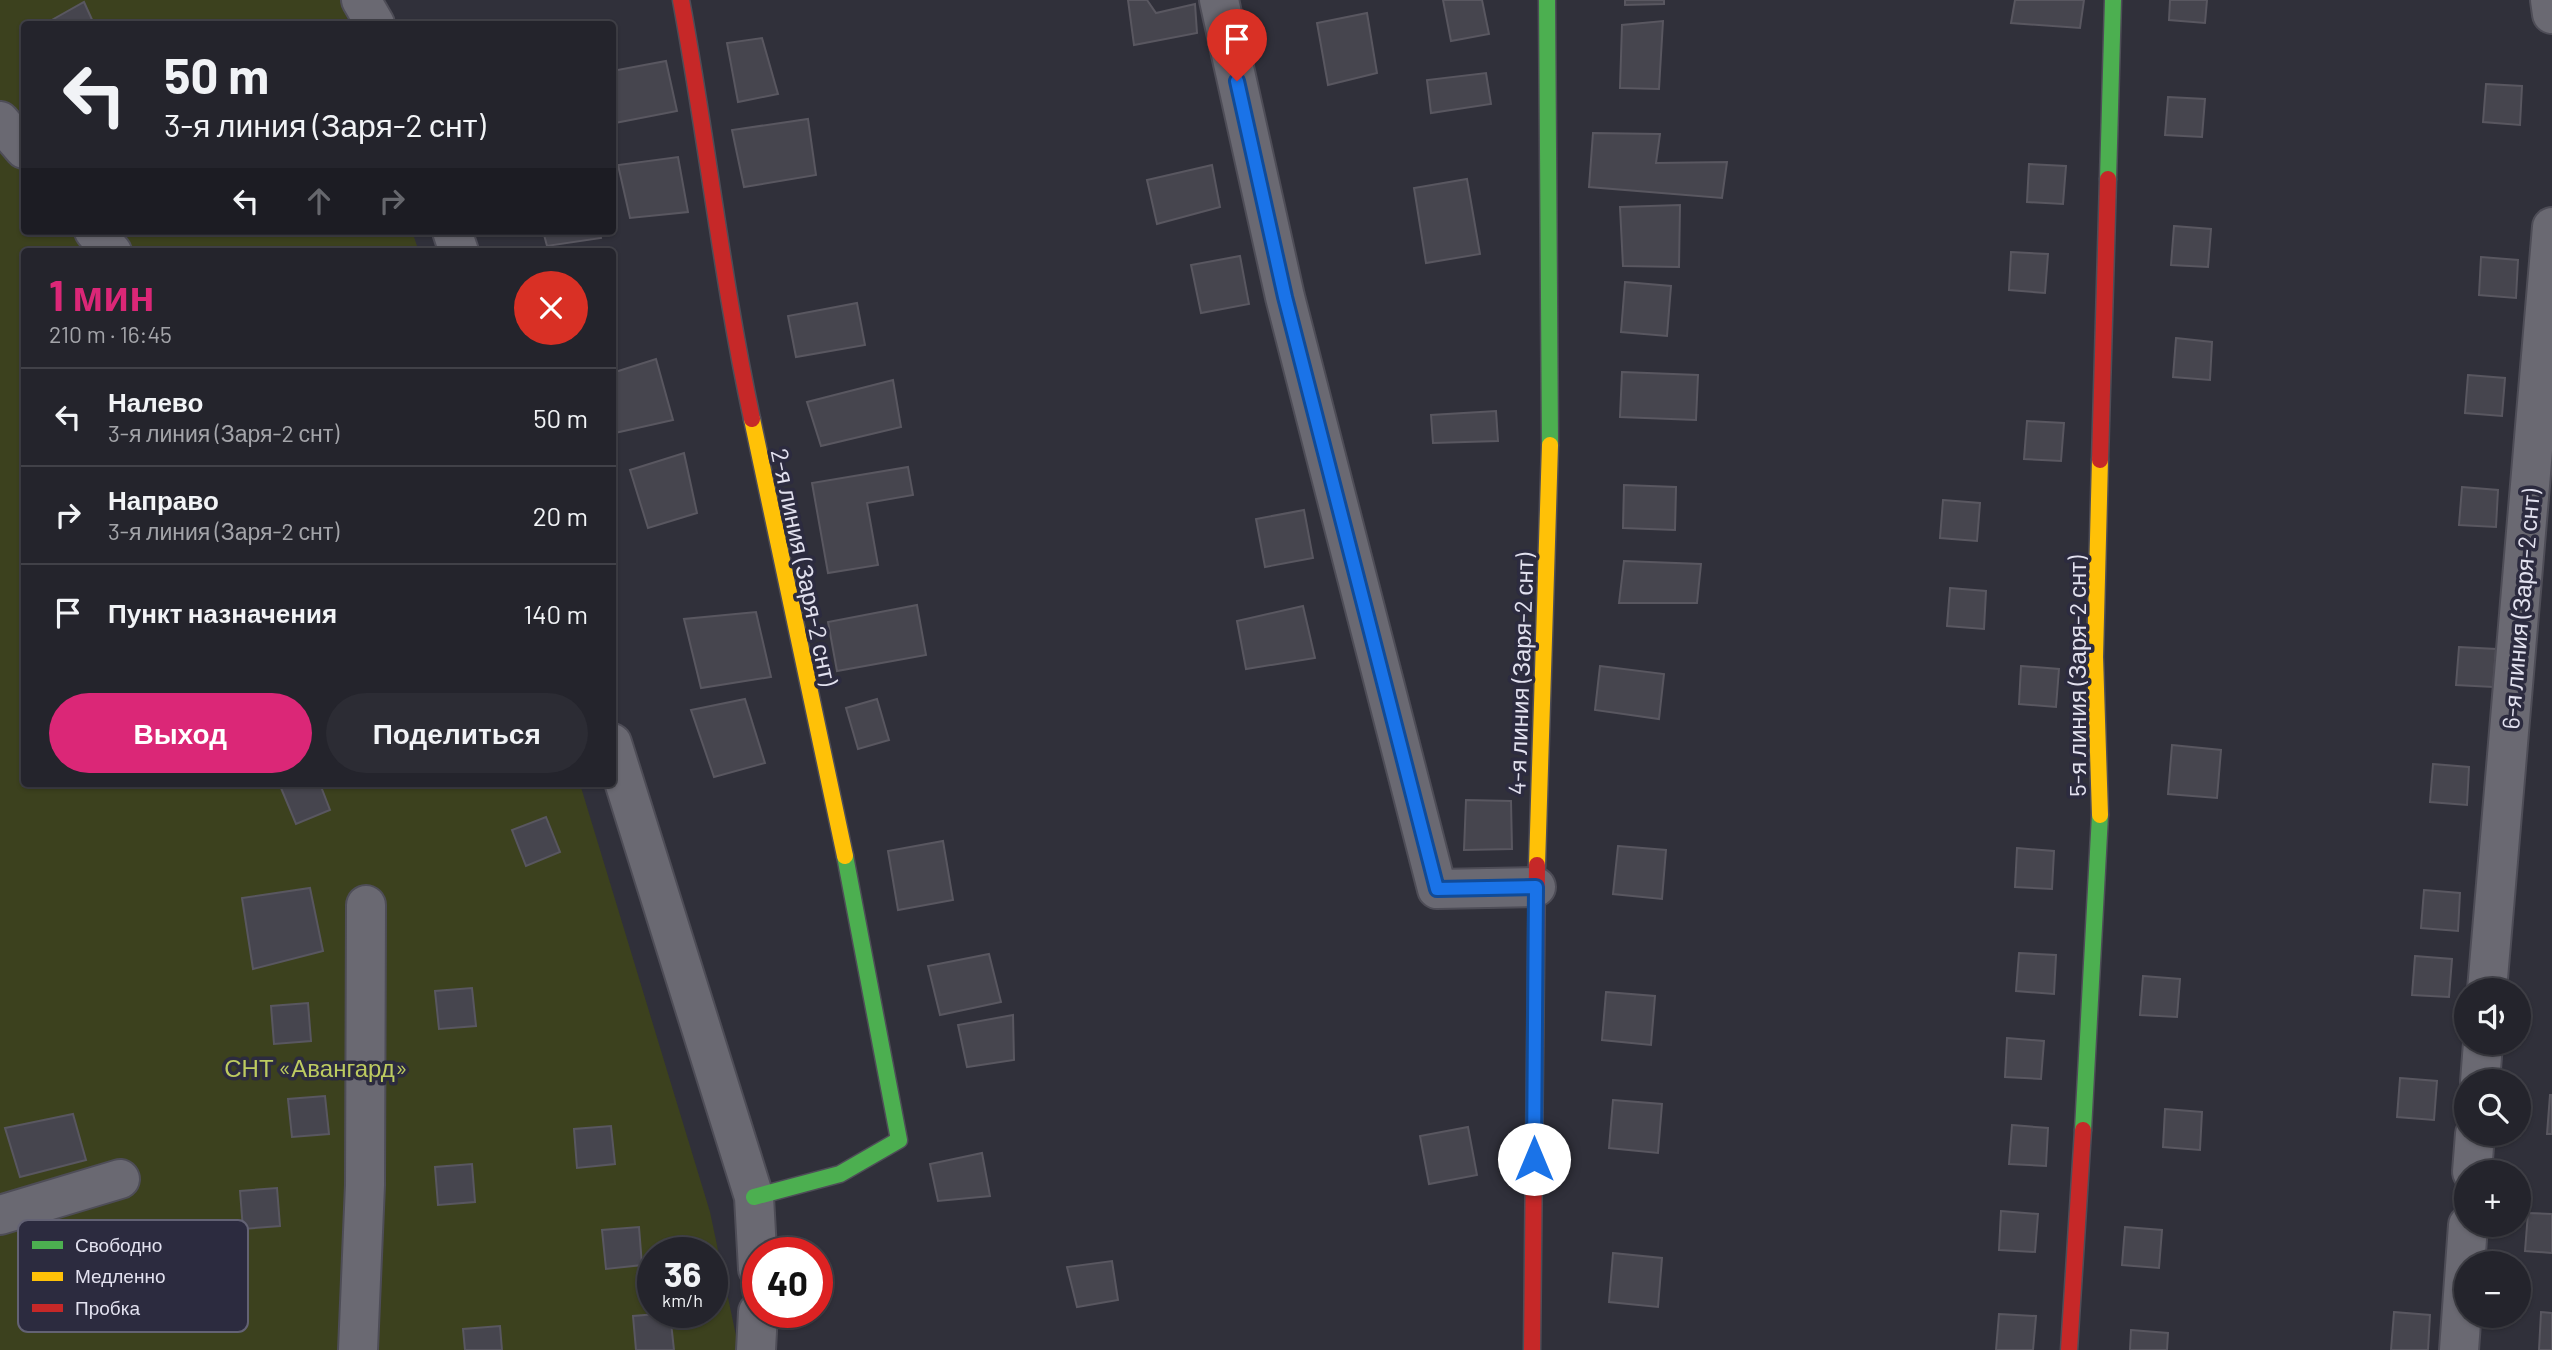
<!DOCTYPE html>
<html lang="ru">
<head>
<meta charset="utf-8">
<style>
	body { margin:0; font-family:Barlow,sans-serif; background:#2c2c34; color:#f1f3f6; height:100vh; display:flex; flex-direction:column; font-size:26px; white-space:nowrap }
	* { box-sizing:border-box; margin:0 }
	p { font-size:23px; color:#a3a4a9 }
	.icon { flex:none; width:38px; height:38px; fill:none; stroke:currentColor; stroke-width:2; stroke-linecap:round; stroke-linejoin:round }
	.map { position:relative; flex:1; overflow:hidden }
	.side { position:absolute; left:21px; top:248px; width:595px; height:539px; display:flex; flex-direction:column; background:#24242c; border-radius:7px; box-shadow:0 2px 5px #0004,0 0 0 2px #414148 }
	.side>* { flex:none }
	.banner { position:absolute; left:21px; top:21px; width:595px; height:214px; border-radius:7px; box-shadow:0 2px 5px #0004,0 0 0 2px #414148; background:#24242c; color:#f1f3f6; overflow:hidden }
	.fabs { position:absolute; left:2454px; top:978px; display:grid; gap:14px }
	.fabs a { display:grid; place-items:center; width:77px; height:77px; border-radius:50%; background:#24242c; box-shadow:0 2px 5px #0004,0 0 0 2px #414148; font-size:35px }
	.speed { position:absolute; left:637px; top:1237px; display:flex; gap:14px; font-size:35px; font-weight:700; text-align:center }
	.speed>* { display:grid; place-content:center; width:91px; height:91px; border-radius:50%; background:#24242c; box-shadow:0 2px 5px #0004,0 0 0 2px #414148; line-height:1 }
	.speed small { font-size:18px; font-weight:400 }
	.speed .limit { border:10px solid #d22; background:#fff; color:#111 }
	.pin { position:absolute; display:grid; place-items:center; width:60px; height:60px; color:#fff; margin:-72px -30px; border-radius:50% 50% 50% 0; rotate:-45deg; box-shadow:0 0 7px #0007 }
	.pin .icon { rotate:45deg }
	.me { position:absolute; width:77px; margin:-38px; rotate:0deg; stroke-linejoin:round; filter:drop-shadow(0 0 5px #0008) }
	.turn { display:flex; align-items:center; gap:24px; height:147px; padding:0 28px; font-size:32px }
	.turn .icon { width:91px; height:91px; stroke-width:2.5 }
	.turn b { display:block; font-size:49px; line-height:60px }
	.lanes { display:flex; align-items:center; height:66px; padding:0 28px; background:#0003; justify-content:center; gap:35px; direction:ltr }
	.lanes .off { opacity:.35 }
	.round { display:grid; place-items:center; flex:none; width:74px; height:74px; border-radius:37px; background:#2c2c34 }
	.head { display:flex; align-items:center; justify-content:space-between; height:119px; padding:0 28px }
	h1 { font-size:42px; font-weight:700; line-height:52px; color:#db2777 }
	.primary-button { display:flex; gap:14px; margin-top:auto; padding:14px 28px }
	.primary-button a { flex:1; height:80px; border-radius:42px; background:#db2777; color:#fff; font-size:28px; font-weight:700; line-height:80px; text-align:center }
	.primary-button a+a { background:#2c2c34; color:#f1f3f6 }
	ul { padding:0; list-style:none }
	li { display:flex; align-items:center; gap:21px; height:98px; padding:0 28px; border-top:2px solid #414148 }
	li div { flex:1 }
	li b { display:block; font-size:26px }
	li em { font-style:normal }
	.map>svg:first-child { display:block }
	.green { fill:#3c411e; fill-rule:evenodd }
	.building { fill:#46454e; stroke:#595760; stroke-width:2 }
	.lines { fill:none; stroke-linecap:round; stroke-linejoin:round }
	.street-casing { stroke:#4e4d57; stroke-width:42 }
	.fast-casing { stroke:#4e4d57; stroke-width:19 }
	.slow-casing { stroke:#4e4d57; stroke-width:19 }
	.jam-casing { stroke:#4e4d57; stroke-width:19 }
	.street { stroke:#6a6972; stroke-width:38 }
	.fast { stroke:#4caf50; stroke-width:16 }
	.slow { stroke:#ffc107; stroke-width:16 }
	.jam { stroke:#c62828; stroke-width:16 }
	.route-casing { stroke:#114b97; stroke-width:18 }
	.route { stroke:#1a73e8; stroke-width:12 }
	.labels { text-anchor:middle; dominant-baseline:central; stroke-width:7; stroke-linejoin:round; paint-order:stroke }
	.street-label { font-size:24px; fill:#e2e1ef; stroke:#2c2b3f }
	.park-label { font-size:24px; fill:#bdcb60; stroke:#2c2b3f }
	.key { fill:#2c2b3f; stroke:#636274; stroke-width:2 }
	.key-label { font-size:19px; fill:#e2e1ef }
</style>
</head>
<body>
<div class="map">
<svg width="2552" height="1350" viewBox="0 0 2552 1350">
	<rect width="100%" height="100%" fill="#30303a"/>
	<path class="green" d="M0 0H341L349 24H24V231H412L419 252H24V784H580L710 1212 739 1350H0ZM653 1253H712V1312H653Z"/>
	<g class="building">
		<polygon points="1128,0 1147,0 1156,13 1195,4 1197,33 1134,45"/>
		<polygon points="1443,0 1482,0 1489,34 1451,41"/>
		<polygon points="1625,0 1664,0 1664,4 1625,5"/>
		<polygon points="2015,0 2084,0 2080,28 2011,23"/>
		<polygon points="2170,0 2207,0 2205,23 2169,20"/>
		<polygon points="84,2 94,24 52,24 50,21"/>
		<polygon points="1367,13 1377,73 1328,85 1317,23"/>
		<polygon points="1663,21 1659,89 1620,88 1622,25"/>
		<polygon points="762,38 778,94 738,102 727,43"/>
		<polygon points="666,61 677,111 615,123 612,71"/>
		<polygon points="1486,73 1491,104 1431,113 1427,80"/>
		<polygon points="2486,84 2522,86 2520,125 2483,122"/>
		<polygon points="2168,97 2205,99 2202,137 2165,135"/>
		<polygon points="808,119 816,175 744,187 732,130"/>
		<polygon points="1593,133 1660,134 1656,163 1727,162 1722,198 1589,187"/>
		<polygon points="678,157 688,212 630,218 618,165"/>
		<polygon points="2029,164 2066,166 2063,204 2027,202"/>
		<polygon points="1212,165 1220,207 1157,224 1147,180"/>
		<polygon points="1467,179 1480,254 1426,263 1414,188"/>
		<polygon points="1680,205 1679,267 1623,266 1620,207"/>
		<polygon points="2174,226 2211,229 2208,267 2171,265"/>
		<polygon points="543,231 600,231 601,238 547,246"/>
		<polygon points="2011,252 2048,254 2045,293 2009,290"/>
		<polygon points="1240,256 1249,304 1201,313 1191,265"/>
		<polygon points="2481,257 2518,260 2516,298 2479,295"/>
		<polygon points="1625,282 1671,286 1667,336 1621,332"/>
		<polygon points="857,303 865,345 796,357 788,316"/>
		<polygon points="2176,338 2212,342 2210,380 2173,377"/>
		<polygon points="656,359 673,420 615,433 612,373"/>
		<polygon points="1622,372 1698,375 1696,420 1620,417"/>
		<polygon points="2468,375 2505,378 2502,416 2465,413"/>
		<polygon points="893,380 901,427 821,446 807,402"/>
		<polygon points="1496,411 1498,441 1433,443 1431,415"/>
		<polygon points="2027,421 2064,423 2061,461 2024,459"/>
		<polygon points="684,453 697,513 648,528 630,470"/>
		<polygon points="908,467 913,495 867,503 878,565 828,573 812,483"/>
		<polygon points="1624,485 1676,487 1675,530 1623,528"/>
		<polygon points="2462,487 2498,490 2496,527 2459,525"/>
		<polygon points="1943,500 1980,503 1977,541 1940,538"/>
		<polygon points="1304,510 1313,558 1265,567 1256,519"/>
		<polygon points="1624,561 1701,564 1697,603 1619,603"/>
		<polygon points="1950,588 1986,591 1984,629 1947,626"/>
		<polygon points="917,605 926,655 837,671 828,622"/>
		<polygon points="1303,606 1315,658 1246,669 1237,621"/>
		<polygon points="756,612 771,677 701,688 684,619"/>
		<polygon points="2459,647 2496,649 2493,687 2456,685"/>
		<polygon points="1600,666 1664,674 1659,719 1595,710"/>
		<polygon points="2021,666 2059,669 2056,707 2019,704"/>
		<polygon points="745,699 765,763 714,777 691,710"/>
		<polygon points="877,699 889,740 858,749 846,708"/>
		<polygon points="2172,745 2221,750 2217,798 2168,794"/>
		<polygon points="2433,764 2469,767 2467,805 2430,802"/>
		<polygon points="293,784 320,784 330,810 296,824 281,788"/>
		<polygon points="1466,800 1511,801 1512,849 1464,850"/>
		<polygon points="546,817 560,852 526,866 512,830"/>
		<polygon points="943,841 953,900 898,910 888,851"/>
		<polygon points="1618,846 1666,850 1662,899 1613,894"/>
		<polygon points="2017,848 2054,851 2052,889 2015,887"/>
		<polygon points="310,888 323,951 253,969 242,898"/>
		<polygon points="2424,890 2460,893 2458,931 2421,928"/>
		<polygon points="2019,953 2056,955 2054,994 2016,991"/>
		<polygon points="989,954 1001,1002 940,1015 928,966"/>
		<polygon points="2415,956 2452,959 2449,997 2412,995"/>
		<polygon points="2143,976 2180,979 2177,1017 2140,1015"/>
		<polygon points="472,988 476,1026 439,1029 435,991"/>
		<polygon points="1606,992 1655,996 1651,1045 1602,1040"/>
		<polygon points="308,1003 311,1041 274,1044 271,1006"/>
		<polygon points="1013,1015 1014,1060 967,1067 958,1025"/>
		<polygon points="2007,1038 2044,1041 2041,1079 2005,1077"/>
		<polygon points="2400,1078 2437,1081 2434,1120 2397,1117"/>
		<polygon points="2550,1095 2552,1095 2552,1134 2547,1134"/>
		<polygon points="325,1096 329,1134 292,1137 288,1099"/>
		<polygon points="1613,1100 1662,1104 1658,1153 1609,1148"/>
		<polygon points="2165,1109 2202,1112 2200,1150 2163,1147"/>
		<polygon points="73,1114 86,1160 20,1177 5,1128"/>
		<polygon points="2012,1125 2048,1128 2046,1166 2009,1164"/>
		<polygon points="611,1126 615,1164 577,1168 574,1129"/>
		<polygon points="1468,1127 1477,1175 1429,1184 1420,1136"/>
		<polygon points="982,1153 990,1196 938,1201 930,1164"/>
		<polygon points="472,1164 475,1202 438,1205 435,1167"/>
		<polygon points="277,1188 280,1226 243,1229 240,1191"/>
		<polygon points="2001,1211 2038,1214 2035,1252 1999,1250"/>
		<polygon points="2528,1213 2552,1214 2552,1253 2525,1251"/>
		<polygon points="639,1227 642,1265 606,1269 602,1230"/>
		<polygon points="2125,1227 2162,1230 2159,1268 2122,1265"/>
		<polygon points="1613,1253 1662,1258 1658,1307 1609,1302"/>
		<polygon points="1112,1261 1118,1300 1077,1307 1067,1267"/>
		<polygon points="2394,1312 2430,1315 2428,1350 2391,1350"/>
		<polygon points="2541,1312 2552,1313 2552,1350 2539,1350"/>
		<polygon points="670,1313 674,1350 636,1350 633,1316"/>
		<polygon points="1999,1314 2036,1316 2033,1350 1996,1350"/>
		<polygon points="500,1326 502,1350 465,1350 463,1329"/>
		<polygon points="2131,1330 2168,1333 2167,1350 2130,1350"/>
	</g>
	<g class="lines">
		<g class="street-casing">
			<g id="street">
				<polyline points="361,0 375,24"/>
				<polyline points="1219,0 1285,297 1437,889 1536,887"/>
				<polyline points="2550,0 2552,14"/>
				<polyline points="0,121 24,149"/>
				<polyline points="94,231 112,252"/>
				<polyline points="452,231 459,252"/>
				<polyline points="612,743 754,1197 758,1269"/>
				<polyline points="2487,990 2552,227"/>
				<polyline points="2480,1082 2483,1043"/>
				<polyline points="2472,1172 2475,1134"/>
				<polyline points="0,1215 120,1179"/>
				<polyline points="358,1350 365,1185 366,905"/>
				<polyline points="756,1350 758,1312"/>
				<polyline points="2459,1350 2468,1225"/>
			</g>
		</g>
		<g class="fast-casing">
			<g id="fast">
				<polyline points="1547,0 1550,445"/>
				<polyline points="2108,179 2113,0"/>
				<polyline points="2083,1130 2100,815"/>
				<polyline points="754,1197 840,1174 899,1140 845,856"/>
			</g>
		</g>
		<g class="slow-casing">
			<g id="slow">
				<polyline points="752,419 845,856"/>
				<polyline points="2100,460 2095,657 2100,815"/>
				<polyline points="1537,865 1550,445"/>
			</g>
		</g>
		<g class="jam-casing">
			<g id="jam">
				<path d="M681 0C707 139 722 280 752 419"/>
				<polyline points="2100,460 2108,179"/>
				<polyline points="1532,1350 1537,865"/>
				<polyline points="2069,1350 2083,1130"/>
			</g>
		</g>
		<use href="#street" class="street"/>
		<use href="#fast" class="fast"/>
		<use href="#slow" class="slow"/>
		<use href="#jam" class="jam"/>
	</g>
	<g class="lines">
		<g class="route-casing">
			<polyline id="route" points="1237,81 1285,297 1437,889 1536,887 1534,1159"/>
		</g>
		<use href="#route" class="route"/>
	</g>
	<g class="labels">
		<g class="street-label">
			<text transform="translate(805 567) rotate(78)">2-я линия (Заря-2 снт)</text>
			<text transform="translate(2520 609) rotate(-85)">6-я линия (Заря-2 снт)</text>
			<text transform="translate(1520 674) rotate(-88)">4-я линия (Заря-2 снт)</text>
			<text transform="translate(2076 676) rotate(-90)">5-я линия (Заря-2 снт)</text>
		</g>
		<g class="park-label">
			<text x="316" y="1067">СНТ «Авангард»</text>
		</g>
	</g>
	<rect x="18" y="1220" width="230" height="112" rx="10" class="key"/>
	<rect x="32" y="1241" width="31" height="8" fill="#4caf50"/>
	<rect x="32" y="1272" width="31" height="9" fill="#ffc107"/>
	<rect x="32" y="1304" width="31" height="8" fill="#c62828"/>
	<g class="key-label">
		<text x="75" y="1252">Свободно</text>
		<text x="75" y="1283">Медленно</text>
		<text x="75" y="1315">Пробка</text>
	</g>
</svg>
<div class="fabs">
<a><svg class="icon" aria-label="sound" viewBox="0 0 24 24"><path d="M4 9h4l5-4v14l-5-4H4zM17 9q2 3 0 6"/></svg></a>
<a><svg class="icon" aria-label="search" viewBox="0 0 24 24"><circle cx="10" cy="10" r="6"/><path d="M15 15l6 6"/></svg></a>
<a>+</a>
<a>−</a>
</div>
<div class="speed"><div>36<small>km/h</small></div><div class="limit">40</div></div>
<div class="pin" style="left:1237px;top:81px;background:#d93025"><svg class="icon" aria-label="arrive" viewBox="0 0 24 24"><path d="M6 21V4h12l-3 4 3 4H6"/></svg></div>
<svg class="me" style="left:1534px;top:1159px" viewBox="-20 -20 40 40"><circle r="19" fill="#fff"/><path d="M0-13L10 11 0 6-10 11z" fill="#1a73e8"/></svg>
<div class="banner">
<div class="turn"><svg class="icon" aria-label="left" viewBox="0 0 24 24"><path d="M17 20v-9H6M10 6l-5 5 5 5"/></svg><div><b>50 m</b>3-я линия (Заря-2 снт)</div></div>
<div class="lanes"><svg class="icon" aria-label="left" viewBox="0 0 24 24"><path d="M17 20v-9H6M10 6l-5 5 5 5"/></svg><svg class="icon off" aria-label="ahead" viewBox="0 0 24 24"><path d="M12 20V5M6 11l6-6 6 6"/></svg><svg class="icon off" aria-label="right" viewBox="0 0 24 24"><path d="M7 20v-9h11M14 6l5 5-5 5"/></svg></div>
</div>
<section class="side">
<div class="head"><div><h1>1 мин</h1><p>210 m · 16:45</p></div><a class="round" style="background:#d93025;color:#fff"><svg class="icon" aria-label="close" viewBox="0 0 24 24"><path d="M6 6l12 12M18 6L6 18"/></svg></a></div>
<ul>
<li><svg class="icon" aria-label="left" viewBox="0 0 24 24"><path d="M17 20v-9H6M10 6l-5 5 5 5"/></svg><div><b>Налево</b><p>3-я линия (Заря-2 снт)</p></div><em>50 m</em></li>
<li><svg class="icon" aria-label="right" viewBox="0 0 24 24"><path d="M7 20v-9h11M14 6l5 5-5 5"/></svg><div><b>Направо</b><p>3-я линия (Заря-2 снт)</p></div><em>20 m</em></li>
<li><svg class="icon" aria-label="arrive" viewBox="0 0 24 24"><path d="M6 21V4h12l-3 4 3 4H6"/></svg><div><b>Пункт назначения</b></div><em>140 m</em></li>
</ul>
<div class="primary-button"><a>Выход</a><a>Поделиться</a></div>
</section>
</div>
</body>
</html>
